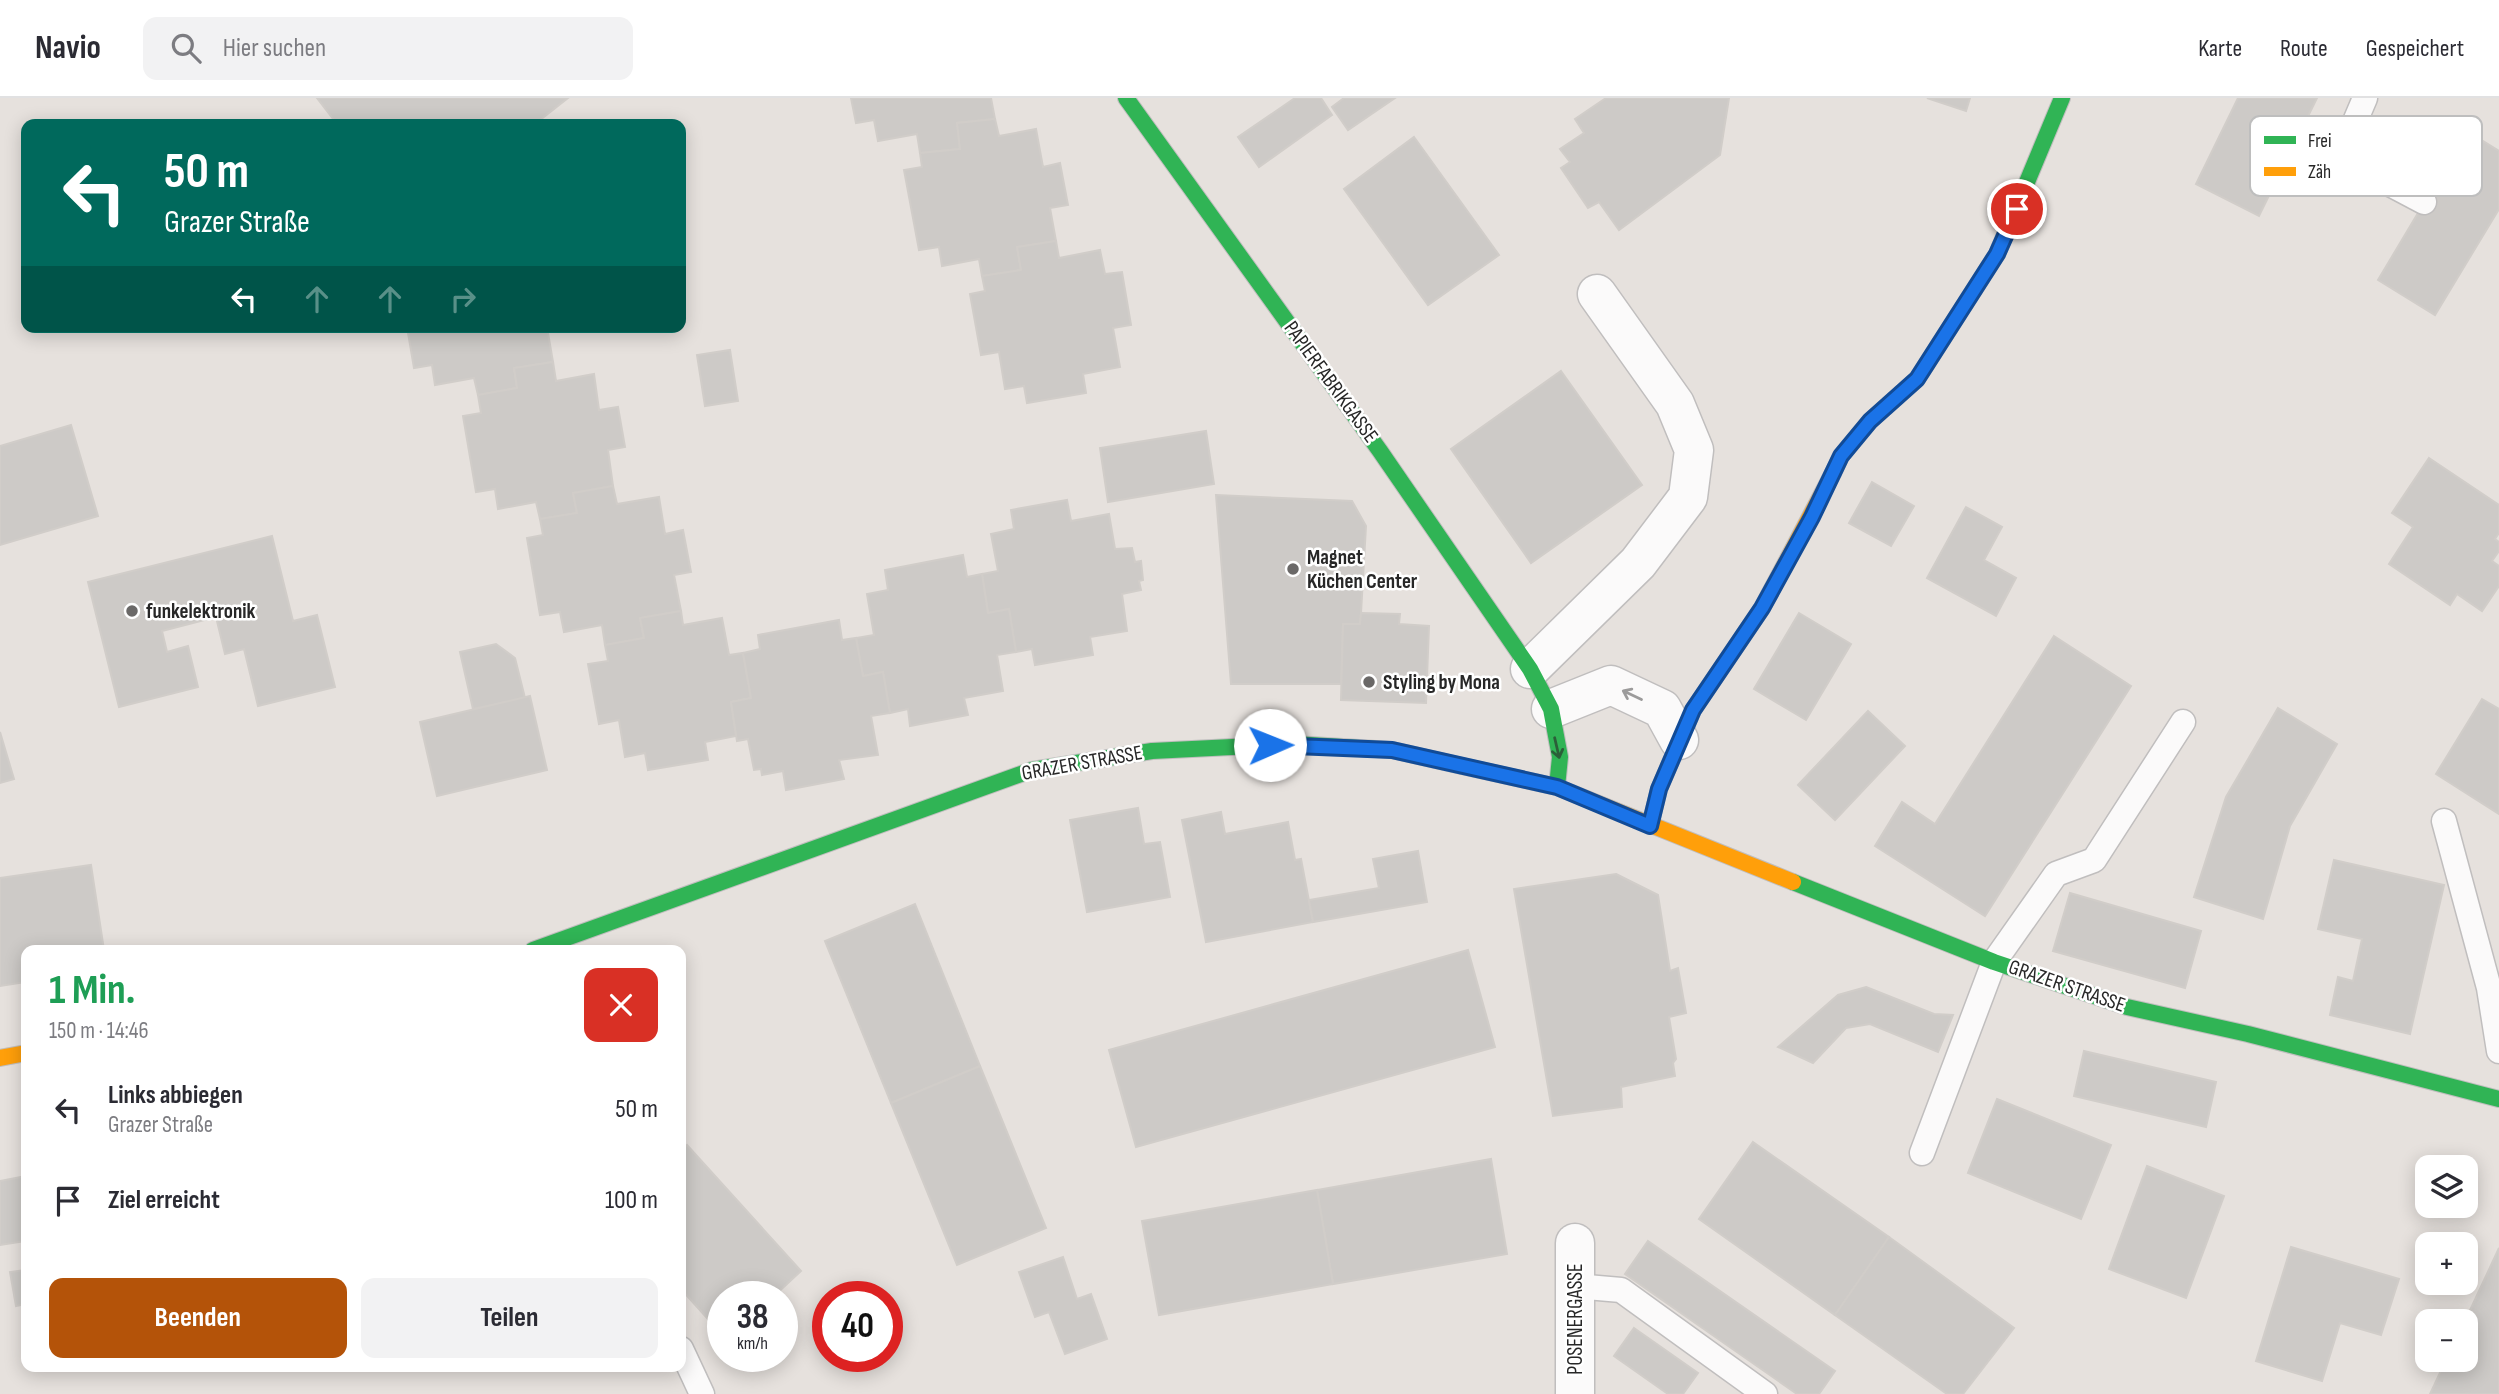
<!DOCTYPE html>
<html lang="de">
<head>
<meta charset="utf-8">
<style>
	body { margin:0; font-family:"Sofia Sans Condensed",sans-serif; background:#f2f2f3; color:#2b2b33; height:100vh; display:flex; flex-direction:column; font-size:26px; white-space:nowrap }
	* { box-sizing:border-box; margin:0 }
	p { font-size:23px; color:#7c7c81 }
	.icon { flex:none; width:38px; height:38px; fill:none; stroke:currentColor; stroke-width:2; stroke-linecap:round; stroke-linejoin:round }
	.map { position:relative; flex:1; overflow:hidden }
	.side { position:absolute; left:21px; top:847px; width:665px; height:427px; display:flex; flex-direction:column; background:#fff; border-radius:14px; box-shadow:0 4px 18px #0003 }
	.side>* { flex:none }
	.top-card { position:absolute; left:21px; top:21px; width:665px; height:214px; border-radius:14px; box-shadow:0 4px 18px #0003; background:#00695c; color:#fff; overflow:hidden }
	.controls { position:absolute; left:2415px; top:1057px; display:grid; gap:14px }
	.controls a { display:grid; place-items:center; width:63px; height:63px; border-radius:14px; background:#fff; box-shadow:0 4px 18px #0003; font-size:35px }
	.speed { position:absolute; left:707px; top:1183px; display:flex; gap:14px; font-size:35px; font-weight:700; text-align:center }
	.speed>* { display:grid; place-content:center; width:91px; height:91px; border-radius:50%; background:#fff; box-shadow:0 4px 18px #0003; line-height:1 }
	.speed small { font-size:18px; font-weight:400 }
	.speed .limit { border:10px solid #d22; background:#fff; color:#111 }
	.pin { position:absolute; display:grid; place-items:center; width:60px; height:60px; color:#fff; margin:-30px; border:4px solid #fff; border-radius:50%; box-shadow:0 2px 7px #0007 }
	.me { position:absolute; width:77px; margin:-38px; rotate:89deg; stroke-linejoin:round; filter:drop-shadow(0 0 5px #0008) }
	.turn { display:flex; align-items:center; gap:24px; height:147px; padding:0 28px; font-size:32px }
	.turn .icon { width:91px; height:91px; stroke-width:2.5 }
	.turn b { display:block; font-size:49px; line-height:60px }
	.lanes { display:flex; align-items:center; height:66px; padding:0 28px; background:#0003; justify-content:center; gap:35px; direction:ltr }
	.lanes .off { opacity:.35 }
	.round { display:grid; place-items:center; flex:none; width:74px; height:74px; border-radius:14px; background:#f2f2f3 }
	.head { display:flex; align-items:center; justify-content:space-between; height:119px; padding:0 28px }
	h1 { font-size:42px; font-weight:700; line-height:52px; color:#1e9e55 }
	.primary-button { display:flex; gap:14px; margin-top:auto; padding:14px 28px }
	.primary-button a { flex:1; height:80px; border-radius:14px; background:#b45309; color:#fff; font-size:28px; font-weight:700; line-height:80px; text-align:center }
	.primary-button a+a { background:#f2f2f3; color:#2b2b33 }
	ul { padding:0; list-style:none }
	li { display:flex; align-items:center; gap:21px; height:91px; padding:0 28px }
	li div { flex:1 }
	li b { display:block; font-size:26px }
	li em { font-style:normal }
	header { display:flex; align-items:center; gap:42px; box-sizing:border-box; height:98px; padding:0 35px; background:#fff; border-bottom:2px solid #e1e1e2 }
	header strong { font-size:33px }
	nav { display:flex; gap:38px; margin-inline-start:auto; font-size:24px }
	.search { width:490px; height:63px; background:#f2f2f3; display:flex; align-items:center; gap:18px; box-sizing:border-box; padding:0 24px; border-radius:14px; color:#7c7c81; font-size:26px }
	.map>svg:first-child { display:block }
	.building { fill:#cdcac7; stroke:#d1cdc9; stroke-width:2 }
	.lines { fill:none; stroke-linecap:round; stroke-linejoin:round }
	.lane-casing { stroke:#c0bebe; stroke-width:27 }
	.street-casing { stroke:#c0bebe; stroke-width:41 }
	.fast-casing { stroke:#c0bebe; stroke-width:18 }
	.slow-casing { stroke:#c0bebe; stroke-width:18 }
	.lane { stroke:#fbfafa; stroke-width:24 }
	.street { stroke:#fbfafa; stroke-width:38 }
	.fast { stroke:#30b455; stroke-width:16 }
	.slow { stroke:#ff9f0a; stroke-width:16 }
	.oneway { stroke:#9c9b9b }
	.oneway2 { stroke:#2b5f39 }
	.route-casing { stroke:#114b97; stroke-width:18 }
	.route { stroke:#1a73e8; stroke-width:12 }
	.poi-dot { fill:#6a6867; stroke:#fff; stroke-width:2.5 }
	.labels { text-anchor:middle; dominant-baseline:central; stroke-width:5; stroke-linejoin:round; paint-order:stroke }
	.street-label { font-size:21px; fill:#272727; stroke:#fff }
	.poi-label { font-size:21px; font-weight:bold; fill:#272727; stroke:#fff; text-anchor:start }
	.key { fill:#fff; stroke:#bebebe; stroke-width:2 }
	.key-label { font-size:19px; fill:#272727 }
</style>
</head>
<body>
<header>
<strong>Navio</strong>
<div class="search"><svg class="icon" aria-label="search" viewBox="0 0 24 24"><circle cx="10" cy="10" r="6"/><path d="M15 15l6 6"/></svg>Hier suchen</div>
<nav><a>Karte</a><a>Route</a><a>Gespeichert</a></nav>
</header>
<div class="map">
<svg width="2499" height="1296" viewBox="0 0 2499 1296">
	<rect width="100%" height="100%" fill="#e6e1dd"/>
	<g class="building">
		<polygon points="317,0 568,0 535,26 337,26"/>
		<polygon points="851,0 991,0 995,21 957,25 960,51 920,55 917,36 878,43 874,22 856,25"/>
		<polygon points="1295,0 1321,0 1332,17 1259,69 1238,39"/>
		<polygon points="1344,0 1395,0 1348,32 1332,9"/>
		<polygon points="1606,0 1729,0 1720,57 1619,132 1599,104 1588,110 1561,70 1570,64 1560,51 1584,35 1575,21"/>
		<polygon points="1927,0 1970,0 1966,13"/>
		<polygon points="2238,0 2317,0 2259,118 2196,86"/>
		<polygon points="995,21 999,38 1036,31 1043,69 1060,65 1068,107 1050,110 1056,143 1017,149 1021,172 982,178 979,161 942,168 939,149 919,152 904,72 922,69 920,55 960,51 957,25"/>
		<polygon points="2467,33 2499,53 2499,111 2435,217 2378,182"/>
		<polygon points="1414,39 1499,157 1428,207 1344,91"/>
		<polygon points="1056,143 1059,160 1100,152 1105,176 1122,174 1131,227 1113,230 1120,269 1083,276 1086,295 1027,305 1024,288 1005,291 999,254 981,257 970,196 985,193 982,178 1021,172 1017,149"/>
		<polygon points="407,229 547,229 553,264 514,270 517,290 478,297 474,280 435,287 432,267 414,270"/>
		<polygon points="730,252 738,303 705,308 697,257"/>
		<polygon points="553,264 556,283 594,276 599,312 618,309 625,349 608,352 613,388 573,395 577,415 540,421 536,404 498,411 495,391 476,394 463,318 481,315 478,297 517,290 514,270"/>
		<polygon points="1561,273 1642,387 1531,465 1451,351"/>
		<polygon points="71,327 98,418 0,447 0,348"/>
		<polygon points="1206,333 1214,386 1108,404 1100,350"/>
		<polygon points="2429,360 2499,407 2499,435 2495,441 2499,444 2499,453 2492,463 2499,468 2499,488 2482,513 2457,496 2450,507 2389,466 2413,429 2392,415"/>
		<polygon points="1872,384 1914,408 1891,448 1849,425"/>
		<polygon points="613,388 617,406 659,399 665,436 683,432 691,474 674,477 681,513 640,520 644,540 605,547 602,527 564,534 560,514 540,517 527,440 543,437 540,421 577,415 573,395"/>
		<polygon points="1216,397 1352,403 1366,428 1361,515 1360,526 1343,526 1341,586 1231,586"/>
		<polygon points="1067,402 1071,423 1109,416 1115,451 1132,450 1135,464 1141,463 1143,482 1139,483 1141,492 1122,496 1127,533 1090,539 1093,557 1035,567 1032,551 1016,554 1009,511 988,515 982,476 998,473 991,436 1014,431 1011,412"/>
		<polygon points="1966,409 2002,429 1984,462 2016,480 1996,518 1927,480"/>
		<polygon points="272,438 293,523 317,517 335,589 258,608 244,551 225,556 216,519 162,533 167,554 188,548 198,589 119,609 88,484"/>
		<polygon points="963,457 967,479 982,476 988,515 1009,511 1016,554 997,557 1003,593 964,600 968,617 910,628 908,611 890,615 883,574 863,578 856,540 874,537 867,496 888,492 885,472"/>
		<polygon points="681,513 683,527 722,520 729,557 743,555 751,600 731,604 736,638 705,644 708,662 648,672 645,655 625,659 619,622 599,626 588,566 608,563 605,547 644,540 640,520"/>
		<polygon points="1361,515 1400,516 1399,526 1429,528 1426,605 1341,602 1343,526 1360,526"/>
		<polygon points="1799,515 1851,546 1806,622 1754,591"/>
		<polygon points="839,522 842,542 856,540 863,578 883,574 890,615 871,618 878,657 839,662 844,681 786,692 783,673 762,677 761,671 754,672 748,641 737,643 731,604 751,600 743,555 760,551 758,537"/>
		<polygon points="2054,538 2131,588 1985,818 1875,748 1902,704 1935,726"/>
		<polygon points="496,546 515,560 525,600 473,611 460,554"/>
		<polygon points="530,598 547,672 437,698 420,624"/>
		<polygon points="2482,601 2499,611 2499,716 2436,676"/>
		<polygon points="2278,610 2337,646 2290,728 2263,821 2194,799 2226,699"/>
		<polygon points="1868,613 1905,648 1835,722 1798,687"/>
		<polygon points="0,634 14,681 0,685"/>
		<polygon points="1138,710 1144,746 1160,744 1170,799 1087,814 1070,722"/>
		<polygon points="1221,714 1225,736 1288,724 1295,762 1301,761 1313,824 1206,844 1182,722"/>
		<polygon points="1418,753 1427,804 1313,824 1309,802 1379,790 1373,761"/>
		<polygon points="2334,762 2444,787 2410,936 2330,917 2338,879 2353,883 2362,841 2318,831"/>
		<polygon points="91,767 104,852 26,852 26,884 0,888 0,780"/>
		<polygon points="1616,776 1658,797 1670,873 1678,870 1686,915 1669,919 1676,961 1673,965 1675,978 1621,989 1622,1009 1553,1018 1514,791"/>
		<polygon points="2070,795 2201,833 2185,890 2053,853"/>
		<polygon points="915,806 980,968 891,1005 825,843"/>
		<polygon points="1468,852 1495,949 1136,1049 1109,952"/>
		<polygon points="1866,889 1934,916 1953,917 1938,954 1870,926 1846,930 1813,965 1778,949 1838,897"/>
		<polygon points="2084,953 2216,984 2206,1029 2074,998"/>
		<polygon points="980,968 1046,1130 957,1167 891,1005"/>
		<polygon points="1997,1001 2111,1047 2081,1121 1968,1075"/>
		<polygon points="1753,1044 1889,1139 1835,1217 1699,1121"/>
		<polygon points="687,1047 801,1173 773,1199 723,1199 723,1238 681,1191 681,1053"/>
		<polygon points="1491,1061 1507,1156 1333,1186 1317,1092"/>
		<polygon points="2147,1068 2224,1098 2186,1200 2109,1171"/>
		<polygon points="26,1078 26,1143 0,1147 0,1083"/>
		<polygon points="1317,1092 1333,1186 1159,1217 1142,1123"/>
		<polygon points="1889,1139 2014,1230 1963,1296 1947,1296 1835,1217"/>
		<polygon points="1648,1143 1835,1273 1819,1296 1797,1296 1625,1176"/>
		<polygon points="2291,1149 2399,1181 2381,1237 2340,1225 2322,1283 2256,1263"/>
		<polygon points="2499,1150 2499,1296 2430,1296 2446,1262 2466,1262 2465,1223"/>
		<polygon points="1063,1159 1077,1201 1091,1196 1107,1241 1065,1256 1049,1214 1035,1219 1019,1174"/>
		<polygon points="26,1172 26,1206 16,1208 10,1174"/>
		<polygon points="1634,1230 1698,1275 1683,1296 1668,1296 1614,1258"/>
	</g>
	<g class="lines">
		<g class="lane-casing">
			<g id="lane">
				<polyline points="2299,38 2424,104"/>
				<polyline points="2340,59 2365,0"/>
				<polyline points="2444,723 2489,890 2499,953"/>
				<polyline points="1922,1055 1994,864 2056,776 2094,762 2183,624"/>
				<polyline points="1575,1188 1621,1192 1765,1296"/>
				<polyline points="681,1251 702,1296"/>
			</g>
		</g>
		<g class="street-casing">
			<g id="street">
				<polyline points="1530,571 1638,465 1688,399 1694,352 1675,306 1597,196"/>
				<polyline points="1551,611 1611,587 1662,611 1679,642"/>
				<polyline points="1575,1145 1575,1296"/>
			</g>
		</g>
		<g class="fast-casing">
			<g id="fast">
				<polyline points="1126,0 1380,353 1530,571 1551,611 1560,659 1557,689"/>
				<polyline points="1833,375 1841,358 1870,323 1917,281 1997,156 2062,0"/>
				<polyline points="1793,784 1994,864 2127,909 2248,936 2499,1001"/>
				<polyline points="533,852 1032,672 1152,653 1294,646 1392,652 1462,668"/>
			</g>
		</g>
		<g class="slow-casing">
			<g id="slow">
				<polyline points="1462,668 1557,689 1793,784"/>
				<polyline points="1650,728 1659,691 1693,612 1762,510 1833,375"/>
				<polyline points="0,960 26,955"/>
			</g>
		</g>
		<use href="#lane" class="lane"/>
		<use href="#street" class="street"/>
		<use href="#fast" class="fast"/>
		<use href="#slow" class="slow"/>
	</g>
	<defs><path id="oneway-shaft" d="M-6 0H5M1.5-3L5.5 0L1.5 3" fill="none" stroke-width="1.6" stroke-linecap="round" stroke-linejoin="round" transform="scale(1.75)"/></defs>
	<use class="oneway" href="#oneway-shaft" transform="translate(1632 597) rotate(-155)"/>
	<use class="oneway2" href="#oneway-shaft" transform="translate(1557 650) rotate(77)"/>
	<g class="lines">
		<g class="route-casing">
			<polyline id="route" points="1270,647 1392,652 1557,689 1650,728 1659,691 1693,612 1762,510 1812,419 1841,358 1870,323 1917,281 1997,156 2017,111"/>
		</g>
		<use href="#route" class="route"/>
	</g>
	<g class="poi-dot">
		<circle cx="1293" cy="471" r="7"/>
		<circle cx="132" cy="513" r="7"/>
		<circle cx="1369" cy="584" r="7"/>
	</g>
	<g class="labels">
		<g class="street-label">
			<text transform="translate(1331 284) rotate(54)">PAPIERFABRIKGASSE</text>
			<text transform="translate(1082 665) rotate(-10)">GRAZER STRASSE</text>
			<text transform="translate(2067 888) rotate(19)">GRAZER STRASSE</text>
			<text transform="translate(1575 1221) rotate(-90)">POSENERGASSE</text>
		</g>
		<g class="poi-label">
			<text x="1307" y="459">Magnet<tspan x="1307" dy="24">Küchen Center</tspan></text>
			<text x="146" y="513">funkelektronik</text>
			<text x="1383" y="584">Styling by Mona</text>
		</g>
	</g>
	<rect x="2250" y="18" width="232" height="80" rx="10" class="key"/>
	<rect x="2264" y="38" width="32" height="8" fill="#30b455"/>
	<rect x="2264" y="69" width="32" height="9" fill="#ff9f0a"/>
	<g class="key-label">
		<text x="2308" y="49">Frei</text>
		<text x="2308" y="80">Zäh</text>
	</g>
</svg>
<div class="controls">
<a><svg class="icon" aria-label="layers" viewBox="0 0 24 24"><path d="M12 4l9 5-9 5-9-5zM3 14l9 5 9-5"/></svg></a>
<a>+</a>
<a>−</a>
</div>
<div class="speed"><div>38<small>km/h</small></div><div class="limit">40</div></div>
<div class="pin" style="left:2017px;top:111px;background:#d93025"><svg class="icon" aria-label="arrive" viewBox="0 0 24 24"><path d="M6 21V4h12l-3 4 3 4H6"/></svg></div>
<svg class="me" style="left:1270px;top:647px" viewBox="-20 -20 40 40"><circle r="19" fill="#fff"/><path d="M0-13L10 11 0 6-10 11z" fill="#1a73e8"/></svg>
<div class="top-card">
<div class="turn"><svg class="icon" aria-label="left" viewBox="0 0 24 24"><path d="M17 20v-9H6M10 6l-5 5 5 5"/></svg><div><b>50 m</b>Grazer Straße</div></div>
<div class="lanes"><svg class="icon" aria-label="left" viewBox="0 0 24 24"><path d="M17 20v-9H6M10 6l-5 5 5 5"/></svg><svg class="icon off" aria-label="ahead" viewBox="0 0 24 24"><path d="M12 20V5M6 11l6-6 6 6"/></svg><svg class="icon off" aria-label="ahead" viewBox="0 0 24 24"><path d="M12 20V5M6 11l6-6 6 6"/></svg><svg class="icon off" aria-label="right" viewBox="0 0 24 24"><path d="M7 20v-9h11M14 6l5 5-5 5"/></svg></div>
</div>
<section class="side">
<div class="head"><div><h1>1 Min.</h1><p>150 m · 14:46</p></div><a class="round" style="background:#d93025;color:#fff"><svg class="icon" aria-label="close" viewBox="0 0 24 24"><path d="M6 6l12 12M18 6L6 18"/></svg></a></div>
<ul>
<li><svg class="icon" aria-label="left" viewBox="0 0 24 24"><path d="M17 20v-9H6M10 6l-5 5 5 5"/></svg><div><b>Links abbiegen</b><p>Grazer Straße</p></div><em>50 m</em></li>
<li><svg class="icon" aria-label="arrive" viewBox="0 0 24 24"><path d="M6 21V4h12l-3 4 3 4H6"/></svg><div><b>Ziel erreicht</b></div><em>100 m</em></li>
</ul>
<div class="primary-button"><a>Beenden</a><a>Teilen</a></div>
</section>
</div>
</body>
</html>
